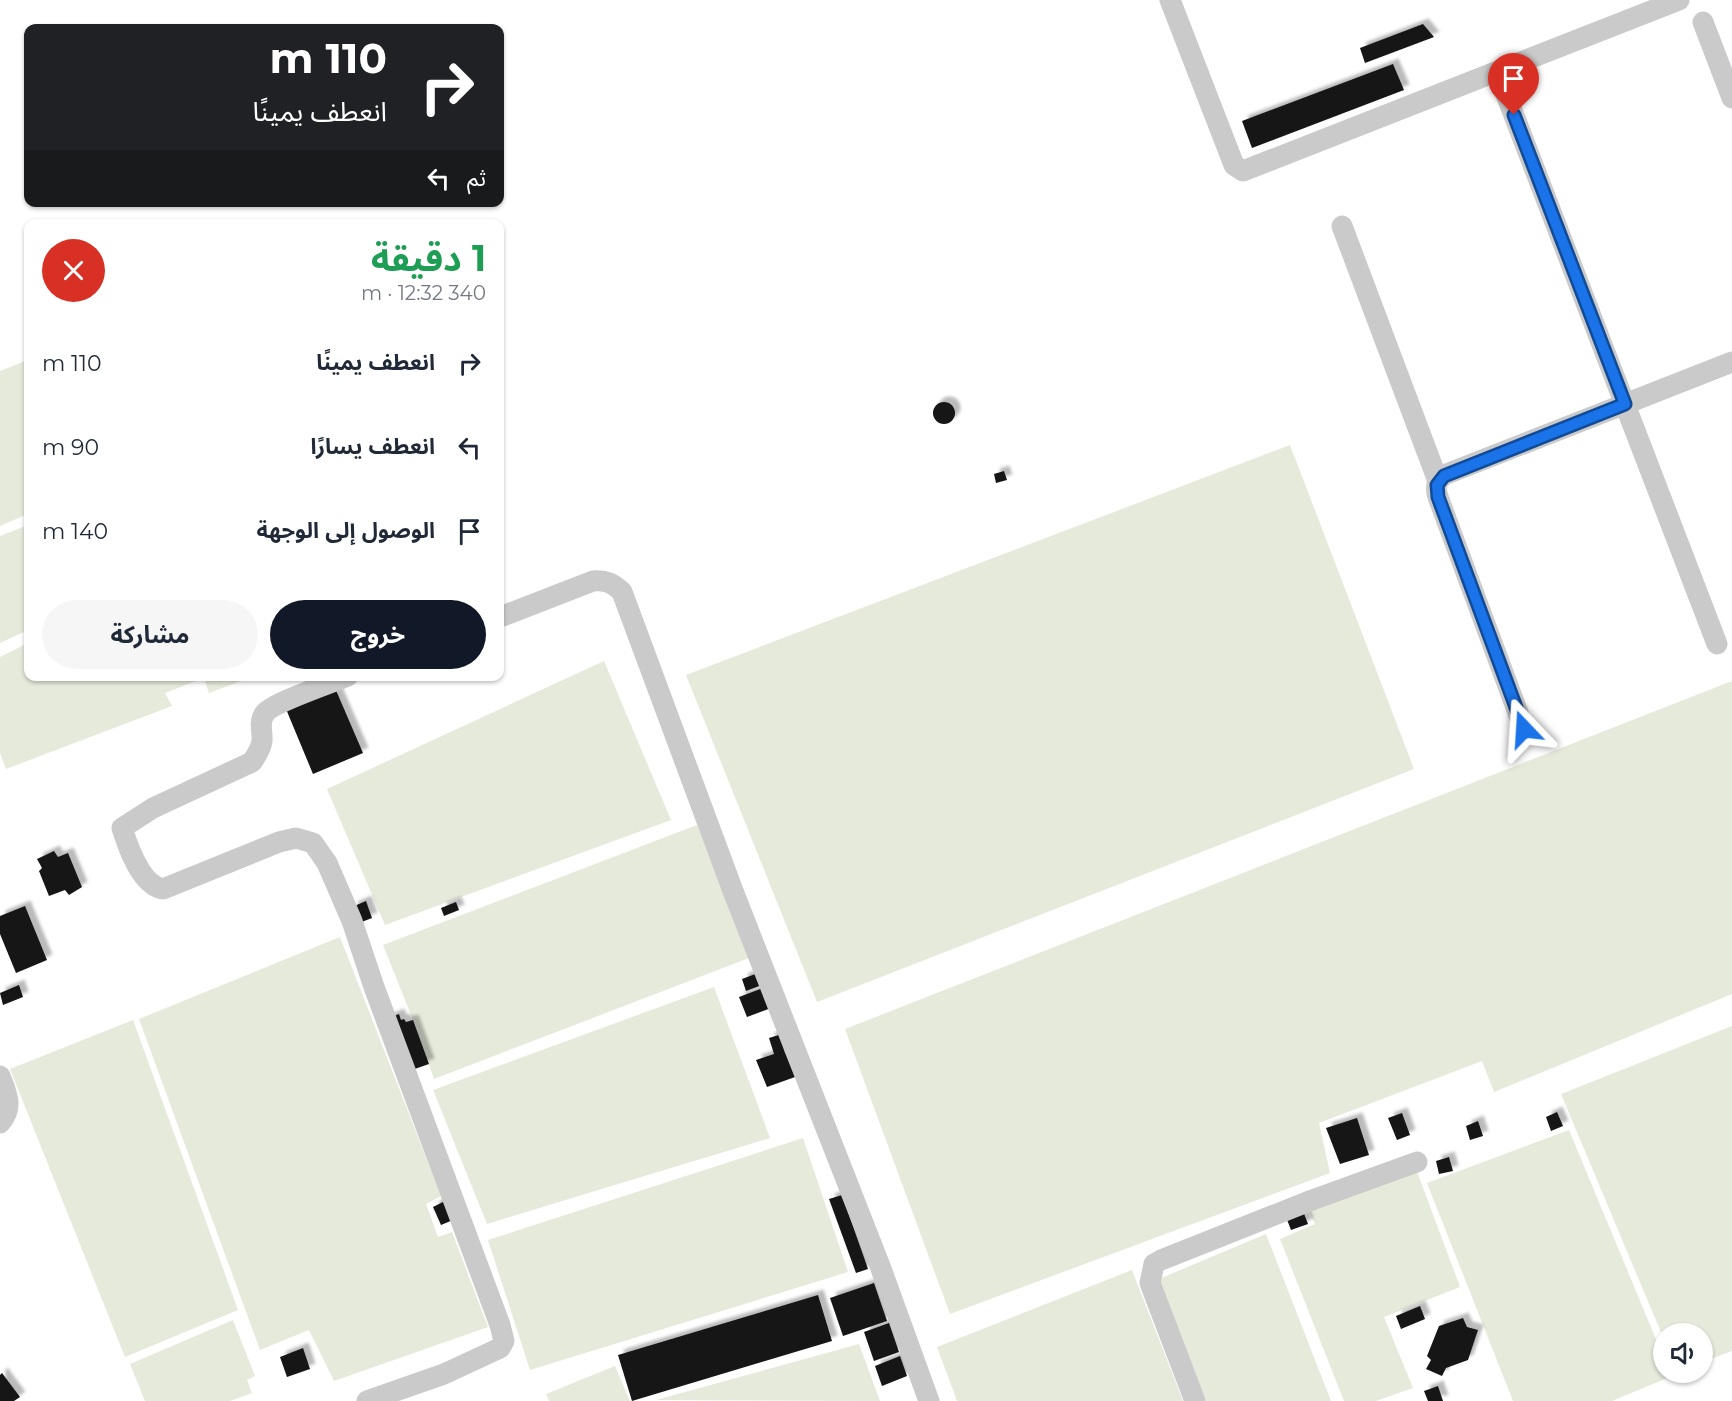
<!DOCTYPE html>
<html lang="ar">
<head>
<meta charset="utf-8">
<style>
	body { margin:0; font-family:Montserrat,"Noto Sans Arabic",sans-serif; background:#f6f6f7; color:#1f2937; direction:rtl; height:100vh; display:flex; flex-direction:column; font-size:22px; white-space:nowrap }
	* { box-sizing:border-box; margin:0 }
	p { font-size:20px; color:#747a83 }
	.icon { flex:none; width:33px; height:33px; fill:none; stroke:currentColor; stroke-width:2; stroke-linecap:round; stroke-linejoin:round }
	.map { position:relative; flex:1; overflow:hidden; direction:ltr }
	.details { position:absolute; left:24px; top:219px; width:480px; height:462px; display:flex; flex-direction:column; background:#fff; border-radius:12px; box-shadow:0 2px 4px #0004; direction:rtl }
	.details>* { flex:none }
	.banner { position:absolute; left:24px; top:24px; width:480px; height:183px; border-radius:12px; box-shadow:0 2px 4px #0004; direction:rtl; background:#202124; color:#fff; overflow:hidden }
	.buttons { position:absolute; left:1653px; top:1323px; display:grid; gap:12px }
	.buttons a { display:grid; place-items:center; width:60px; height:60px; border-radius:50%; background:#fff; box-shadow:0 2px 4px #0004; font-size:30px }
	.pin { position:absolute; display:grid; place-items:center; width:51px; height:51px; color:#fff; margin:-62px -26px; border-radius:50% 50% 50% 0; rotate:-45deg; box-shadow:0 0 6px #0007 }
	.pin .icon { rotate:45deg }
	.me { position:absolute; width:66px; margin:-33px; rotate:340deg; stroke-linejoin:round; filter:drop-shadow(0 0 4px #0008) }
	.turn { display:flex; align-items:center; gap:21px; height:126px; padding:0 18px; font-size:27px }
	.turn .icon { width:78px; height:78px; stroke-width:2.5 }
	.turn b { display:block; font-size:42px; line-height:51px }
	.then { display:flex; align-items:center; height:57px; padding:0 18px; background:#0003; gap:12px; font-size:22px }
	.round { display:grid; place-items:center; flex:none; width:63px; height:63px; border-radius:32px; background:#f6f6f7 }
	.head { display:flex; align-items:center; justify-content:space-between; height:102px; padding:0 18px }
	h1 { font-size:36px; font-weight:700; line-height:45px; color:#1e9e55 }
	.cta { display:flex; gap:12px; margin-top:auto; padding:12px 18px }
	.cta a { flex:1; height:69px; border-radius:36px; background:#111827; color:#fff; font-size:24px; font-weight:700; line-height:69px; text-align:center }
	.cta a+a { background:#f6f6f7; color:#1f2937 }
	ul { padding:0; list-style:none }
	li { display:flex; align-items:center; gap:18px; height:84px; padding:0 18px }
	li div { flex:1 }
	li b { display:block; font-size:22px }
	li em { font-style:normal }
	.map>svg:first-child { display:block }
	.green { fill:#e5eadb }
	.building { fill:#141414; filter:url(#shadow) }
	.lines { fill:none; stroke-linecap:round; stroke-linejoin:round }
	.minor { stroke:#cacaca; stroke-width:21 }
	.route-casing { stroke:#114b97; stroke-width:15 }
	.route { stroke:#1a73e8; stroke-width:10 }
</style>
</head>
<body>
<div class="map">
<svg width="1732" height="1401" viewBox="0 0 1732 1401">
	<defs>
		<filter id="shadow"><feDropShadow dx="5.5" dy="-5.5" stdDeviation="1.5" flood-color="#0004"/></filter>
	</defs>
	<rect width="100%" height="100%" fill="#fff"/>
	<g class="green">
		<polygon points="28,360 28,514 0,526 0,371"/>
		<polygon points="1290,445 1414,769 817,1002 686,675"/>
		<polygon points="28,525 28,630 0,643 0,536"/>
		<polygon points="28,643 28,676 252,677 209,693 204,678 165,693 172,706 6,769 0,753 0,657"/>
		<polygon points="604,661 671,820 385,925 327,789"/>
		<polygon points="1732,681 1732,994 1494,1092 1482,1061 1319,1123 1330,1173 950,1314 845,1029"/>
		<polygon points="697,825 749,958 434,1079 413,1020 383,945"/>
		<polygon points="340,937 441,1196 426,1204 438,1237 452,1232 488,1327 334,1381 309,1330 260,1350 139,1019"/>
		<polygon points="714,987 770,1138 487,1224 433,1090"/>
		<polygon points="133,1020 238,1310 125,1357 10,1069"/>
		<polygon points="1732,1026 1732,1351 1703,1362 1702,1334 1664,1334 1663,1337 1561,1094"/>
		<polygon points="1569,1130 1663,1356 1664,1372 1671,1373 1672,1376 1612,1401 1513,1401 1427,1183"/>
		<polygon points="803,1138 848,1272 530,1370 488,1240"/>
		<polygon points="1416,1169 1460,1287 1384,1317 1413,1388 1376,1401 1344,1401 1280,1239 1315,1224 1308,1209"/>
		<polygon points="1266,1234 1331,1401 1206,1401 1159,1279"/>
		<polygon points="1132,1270 1183,1401 957,1401 937,1347"/>
		<polygon points="233,1320 255,1376 247,1380 252,1393 230,1401 145,1401 130,1364"/>
		<polygon points="859,1344 880,1401 656,1400"/>
		<polygon points="615,1366 630,1401 549,1401 546,1394"/>
	</g>
	<g class="building">
		<polygon points="1423,24 1434,37 1365,63 1360,48"/>
		<polygon points="1393,64 1404,90 1252,148 1242,121"/>
		<circle cx="944" cy="413" r="11"/>
		<polygon points="1004,471 1007,480 996,483 994,474"/>
		<polygon points="335,688 363,753 313,774 286,709"/>
		<polygon points="54,851 58,857 68,853 82,887 69,895 65,890 49,896 39,871 42,868 37,859"/>
		<polygon points="366,901 372,918 359,923 352,907"/>
		<polygon points="456,902 459,910 444,916 441,908"/>
		<polygon points="25,906 47,960 16,973 0,934 0,916"/>
		<polygon points="758,973 762,985 746,991 742,979"/>
		<polygon points="19,985 23,997 3,1005 0,993"/>
		<polygon points="763,988 771,1008 747,1017 739,997"/>
		<polygon points="399,1014 401,1020 404,1019 406,1022 413,1020 429,1064 406,1072 386,1019"/>
		<polygon points="782,1034 784,1050 795,1077 767,1087 756,1060 774,1054 769,1038"/>
		<polygon points="1557,1112 1563,1126 1551,1131 1546,1117"/>
		<polygon points="1402,1113 1410,1135 1397,1140 1388,1118"/>
		<polygon points="1357,1118 1369,1155 1340,1164 1326,1128"/>
		<polygon points="1478,1121 1483,1136 1470,1140 1466,1126"/>
		<polygon points="1449,1157 1453,1171 1439,1174 1436,1161"/>
		<polygon points="842,1195 868,1269 856,1273 829,1199"/>
		<polygon points="445,1201 453,1220 441,1225 433,1207"/>
		<polygon points="1303,1211 1308,1224 1291,1230 1286,1217"/>
		<polygon points="874,1283 887,1321 843,1336 830,1298"/>
		<polygon points="818,1295 832,1341 632,1401 618,1355"/>
		<polygon points="1420,1306 1425,1319 1401,1329 1396,1316"/>
		<polygon points="1463,1318 1467,1327 1478,1330 1468,1360 1446,1368 1442,1376 1426,1369 1431,1360 1427,1356 1439,1326"/>
		<polygon points="889,1323 899,1352 874,1361 864,1332"/>
		<polygon points="303,1348 310,1369 287,1377 280,1357"/>
		<polygon points="900,1356 907,1376 882,1386 875,1366"/>
		<polygon points="2,1373 20,1397 14,1401 0,1401 0,1375"/>
		<polygon points="1438,1386 1443,1401 1428,1401 1424,1391"/>
	</g>
	<g class="lines">
		<g class="minor">
			<polyline points="1170,0 1234,165 1243,171 1679,0"/>
			<polyline points="1703,22 1732,98"/>
			<polyline points="1505,92 1717,644"/>
			<polyline points="1342,226 1438,481"/>
			<path d="M500 617 593 581C606 580 613 583 622 592L733 891 880 1266 929 1401"/>
			<path d="M348 676C332 683 274 702 265 713 258 722 263 732 262 741 261 749 256 756 252 762L153 808 122 828C128 847 141 885 163 889L279 842 296 838 313 843 327 863 352 921 374 987 500 1325 504 1341 500 1348 444 1374 367 1401"/>
			<path d="M1524 729 1438 497C1435 488 1436 481 1444 475L1732 362"/>
			<path d="M0 1076C7 1094 14 1107 0 1123"/>
			<polyline points="1195,1401 1150,1283 1154,1264 1161,1260 1312,1200 1417,1162"/>
		</g>
	</g>
	<g class="lines">
		<g class="route-casing">
			<polyline id="route" points="1514,115 1625,404 1444,476 1437,485 1438,497 1524,729"/>
		</g>
		<use href="#route" class="route"/>
	</g>
</svg>
<div class="buttons">
<a><svg class="icon" aria-label="sound" viewBox="0 0 24 24"><path d="M4 9h4l5-4v14l-5-4H4zM17 9q2 3 0 6"/></svg></a>
</div>
<div class="pin" style="left:1514px;top:115px;background:#d93025"><svg class="icon" aria-label="arrive" viewBox="0 0 24 24"><path d="M6 21V4h12l-3 4 3 4H6"/></svg></div>
<svg class="me" style="left:1524px;top:729px" viewBox="-20 -20 40 40"><path d="M0-17L14 15 0 8-14 15z" fill="#1a73e8" stroke="#fff" stroke-width="4"/></svg>
<div class="banner">
<div class="turn"><svg class="icon" aria-label="right" viewBox="0 0 24 24"><path d="M7 20v-9h11M14 6l5 5-5 5"/></svg><div><b>110 m</b>انعطف يمينًا</div></div>
<div class="then">ثم<svg class="icon" aria-label="left" viewBox="0 0 24 24"><path d="M17 20v-9H6M10 6l-5 5 5 5"/></svg></div>
</div>
<section class="details">
<div class="head"><div><h1>1 دقيقة</h1><p>340 m · 12:32</p></div><a class="round" style="background:#d93025;color:#fff"><svg class="icon" aria-label="close" viewBox="0 0 24 24"><path d="M6 6l12 12M18 6L6 18"/></svg></a></div>
<ul>
<li><svg class="icon" aria-label="right" viewBox="0 0 24 24"><path d="M7 20v-9h11M14 6l5 5-5 5"/></svg><div><b>انعطف يمينًا</b></div><em>110 m</em></li>
<li><svg class="icon" aria-label="left" viewBox="0 0 24 24"><path d="M17 20v-9H6M10 6l-5 5 5 5"/></svg><div><b>انعطف يسارًا</b></div><em>90 m</em></li>
<li><svg class="icon" aria-label="arrive" viewBox="0 0 24 24"><path d="M6 21V4h12l-3 4 3 4H6"/></svg><div><b>الوصول إلى الوجهة</b></div><em>140 m</em></li>
</ul>
<div class="cta"><a>خروج</a><a>مشاركة</a></div>
</section>
</div>
</body>
</html>
